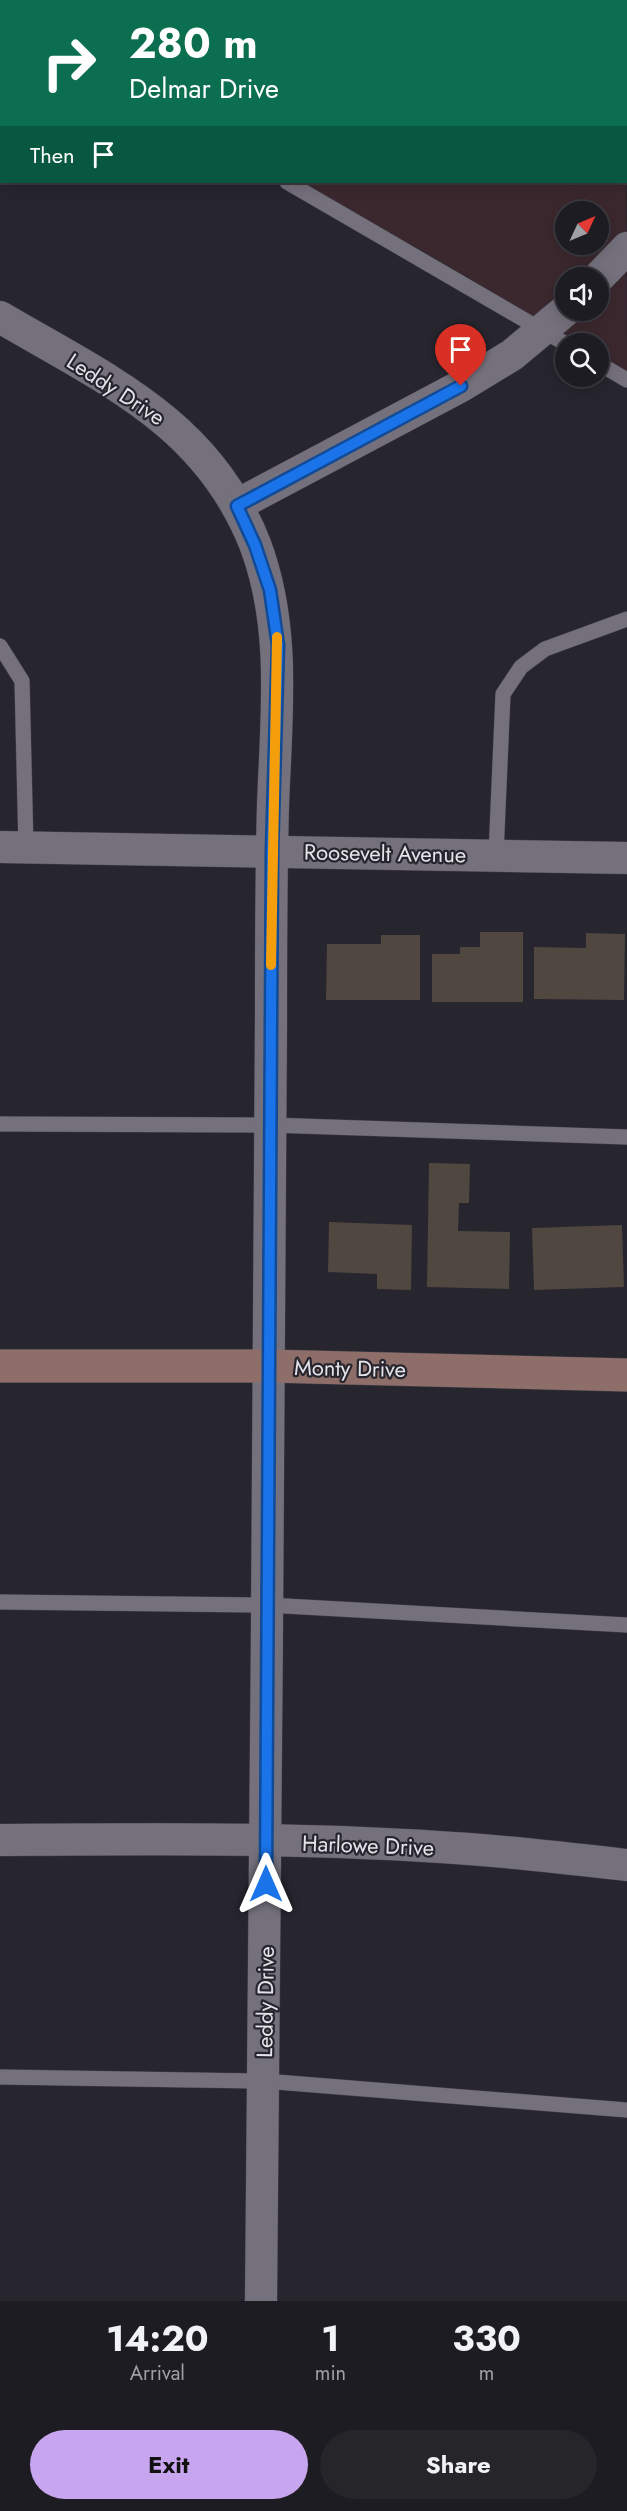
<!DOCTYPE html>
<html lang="en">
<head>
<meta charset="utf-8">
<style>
	body { margin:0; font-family:Jost,sans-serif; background:#25252a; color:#f1f3f6; height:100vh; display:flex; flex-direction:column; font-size:22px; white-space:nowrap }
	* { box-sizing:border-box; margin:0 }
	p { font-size:20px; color:#a0a1a5 }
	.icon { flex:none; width:33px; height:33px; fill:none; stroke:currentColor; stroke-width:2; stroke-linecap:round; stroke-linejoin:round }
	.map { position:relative; height:2301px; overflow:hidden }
	.sheet { display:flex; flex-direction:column; background:#1d1c22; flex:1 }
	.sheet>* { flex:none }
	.top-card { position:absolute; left:0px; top:0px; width:627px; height:183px; box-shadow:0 3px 15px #0003,0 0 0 2px #3b3a40; background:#0b6e4f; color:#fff; overflow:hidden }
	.needle { width:39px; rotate:46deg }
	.controls { position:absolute; left:555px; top:201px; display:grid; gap:12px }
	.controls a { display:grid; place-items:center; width:54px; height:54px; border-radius:50%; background:#1d1c22; box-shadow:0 3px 15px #0003,0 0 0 2px #3b3a40; font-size:30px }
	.pin { position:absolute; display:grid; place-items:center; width:51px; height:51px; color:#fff; margin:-62px -26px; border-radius:50% 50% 50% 0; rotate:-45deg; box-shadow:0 0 6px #0007 }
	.pin .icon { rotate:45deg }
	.me { position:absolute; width:66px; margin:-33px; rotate:0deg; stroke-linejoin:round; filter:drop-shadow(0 0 4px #0008) }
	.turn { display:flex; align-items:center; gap:21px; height:126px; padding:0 30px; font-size:27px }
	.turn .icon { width:78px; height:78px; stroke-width:2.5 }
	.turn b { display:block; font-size:42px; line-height:51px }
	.then { display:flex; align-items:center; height:57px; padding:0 30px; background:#0003; gap:12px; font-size:22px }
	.eta { display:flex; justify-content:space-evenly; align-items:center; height:102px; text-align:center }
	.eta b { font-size:36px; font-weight:700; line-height:42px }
	.primary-button { display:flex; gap:12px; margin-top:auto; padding:12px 30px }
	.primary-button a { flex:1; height:69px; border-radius:36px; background:#c8a6ef; color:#111; font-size:24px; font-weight:700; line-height:69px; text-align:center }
	.primary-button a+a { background:#25252a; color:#f1f3f6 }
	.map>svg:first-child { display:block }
	.commercial { fill:#3b282e; fill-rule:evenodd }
	.building { fill:#4f4740 }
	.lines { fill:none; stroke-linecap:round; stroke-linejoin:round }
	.lane-casing { stroke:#434149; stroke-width:16 }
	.street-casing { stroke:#434149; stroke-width:33 }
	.secondary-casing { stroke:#434149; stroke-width:34 }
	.lane { stroke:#74717c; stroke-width:15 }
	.street { stroke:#74717c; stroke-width:32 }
	.secondary { stroke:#8e6e69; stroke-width:33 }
	.route-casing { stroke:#114b97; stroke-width:15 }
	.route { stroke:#1a73e8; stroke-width:10 }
	.slow { stroke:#f59e0b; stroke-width:10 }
	.labels { text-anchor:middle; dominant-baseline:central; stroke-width:4.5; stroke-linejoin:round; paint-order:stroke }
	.street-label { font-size:22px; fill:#e4e3e9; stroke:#27252e }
</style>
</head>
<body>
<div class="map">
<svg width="627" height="2301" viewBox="0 0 627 2301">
	<rect width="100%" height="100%" fill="#27252e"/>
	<g class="commercial">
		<polygon points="0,0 397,0 400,1 2,2 1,16"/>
		<path d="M626 134 627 373 599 356 598 344 577 343 418 248 328 207 284 182H626ZM566 212H598V244H566ZM566 278H598V310H566Z"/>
	</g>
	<g class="building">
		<polygon points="480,932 523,932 523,1002 432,1002 432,954 460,954 460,947 480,947"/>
		<polygon points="586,933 625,934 624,1000 534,999 534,947 586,948"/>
		<polygon points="381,935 420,935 420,1000 326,1000 327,944 381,944"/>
		<polygon points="429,1163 470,1164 469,1203 459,1203 458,1231 510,1232 509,1289 427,1287"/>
		<polygon points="329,1222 412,1225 411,1290 377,1289 377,1274 328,1272"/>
		<polygon points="622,1225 624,1287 534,1290 532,1228"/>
	</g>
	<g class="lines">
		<g class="lane-casing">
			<g id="lane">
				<polyline points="623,0 624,2"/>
				<polyline points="0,14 2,15"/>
				<polyline points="287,182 566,344"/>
				<polyline points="598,363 627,380"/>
				<polyline points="0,646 22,681 26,847"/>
				<polyline points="496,855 503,694 521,667 545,649 627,619"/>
				<polyline points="0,1124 270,1125 627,1137"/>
				<polyline points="0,1602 267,1605 627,1625"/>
				<polyline points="0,2077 264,2081 627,2110"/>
			</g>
		</g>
		<g class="street-casing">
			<g id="street">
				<polyline points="598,278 627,248"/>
				<path d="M0 317C105 379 207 422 255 544 287 628 276 718 273 806 271 877 271 948 271 1018 268 1446 266 1873 261 2301"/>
				<polyline points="237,505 461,386 512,355 566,310"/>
				<polyline points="0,847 627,858"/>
				<path d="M0 1840C156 1839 313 1837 469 1849 522 1853 574 1859 627 1865"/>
			</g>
		</g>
		<g class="secondary-casing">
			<g id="secondary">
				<polyline points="508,0 510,2"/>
				<polyline points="626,69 627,70"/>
				<polyline points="0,1366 268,1366 627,1375"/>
			</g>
		</g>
		<use href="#lane" class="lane"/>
		<use href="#street" class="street"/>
		<use href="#secondary" class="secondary"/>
	</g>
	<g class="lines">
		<g class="route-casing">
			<polyline id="route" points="266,1884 272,851 278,645 270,590 255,545 237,506 461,386"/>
		</g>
		<use href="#route" class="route"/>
		<polyline class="slow" points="271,965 277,637"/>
	</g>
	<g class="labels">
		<g class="street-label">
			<text transform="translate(116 389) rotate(33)">Leddy Drive</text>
			<text transform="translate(385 853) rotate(1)">Roosevelt Avenue</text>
			<text transform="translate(350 1368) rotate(1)">Monty Drive</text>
			<text transform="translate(368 1845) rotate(2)">Harlowe Drive</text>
			<text transform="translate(265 2002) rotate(-89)">Leddy Drive</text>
		</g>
	</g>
</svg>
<div class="controls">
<a><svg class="needle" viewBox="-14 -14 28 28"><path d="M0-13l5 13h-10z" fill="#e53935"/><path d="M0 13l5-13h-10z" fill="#a0a1a5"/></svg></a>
<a><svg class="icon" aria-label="sound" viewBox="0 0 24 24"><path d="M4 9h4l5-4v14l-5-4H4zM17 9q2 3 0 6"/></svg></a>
<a><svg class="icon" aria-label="search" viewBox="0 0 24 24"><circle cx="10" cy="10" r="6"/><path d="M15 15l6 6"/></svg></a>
</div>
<div class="pin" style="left:461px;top:386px;background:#d93025"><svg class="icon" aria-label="arrive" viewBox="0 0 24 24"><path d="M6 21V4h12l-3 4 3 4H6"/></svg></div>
<svg class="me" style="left:266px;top:1884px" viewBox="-20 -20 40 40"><path d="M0-17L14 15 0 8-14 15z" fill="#1a73e8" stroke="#fff" stroke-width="4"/></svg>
<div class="top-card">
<div class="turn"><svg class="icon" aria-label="right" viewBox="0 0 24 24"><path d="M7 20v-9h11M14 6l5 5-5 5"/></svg><div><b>280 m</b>Delmar Drive</div></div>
<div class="then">Then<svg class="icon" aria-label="arrive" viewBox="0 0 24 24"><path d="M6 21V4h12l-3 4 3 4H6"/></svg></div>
</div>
</div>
<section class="sheet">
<div class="eta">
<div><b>14:20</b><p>Arrival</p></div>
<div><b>1</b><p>min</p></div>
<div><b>330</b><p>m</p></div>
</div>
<div class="primary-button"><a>Exit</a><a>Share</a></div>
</section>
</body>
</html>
